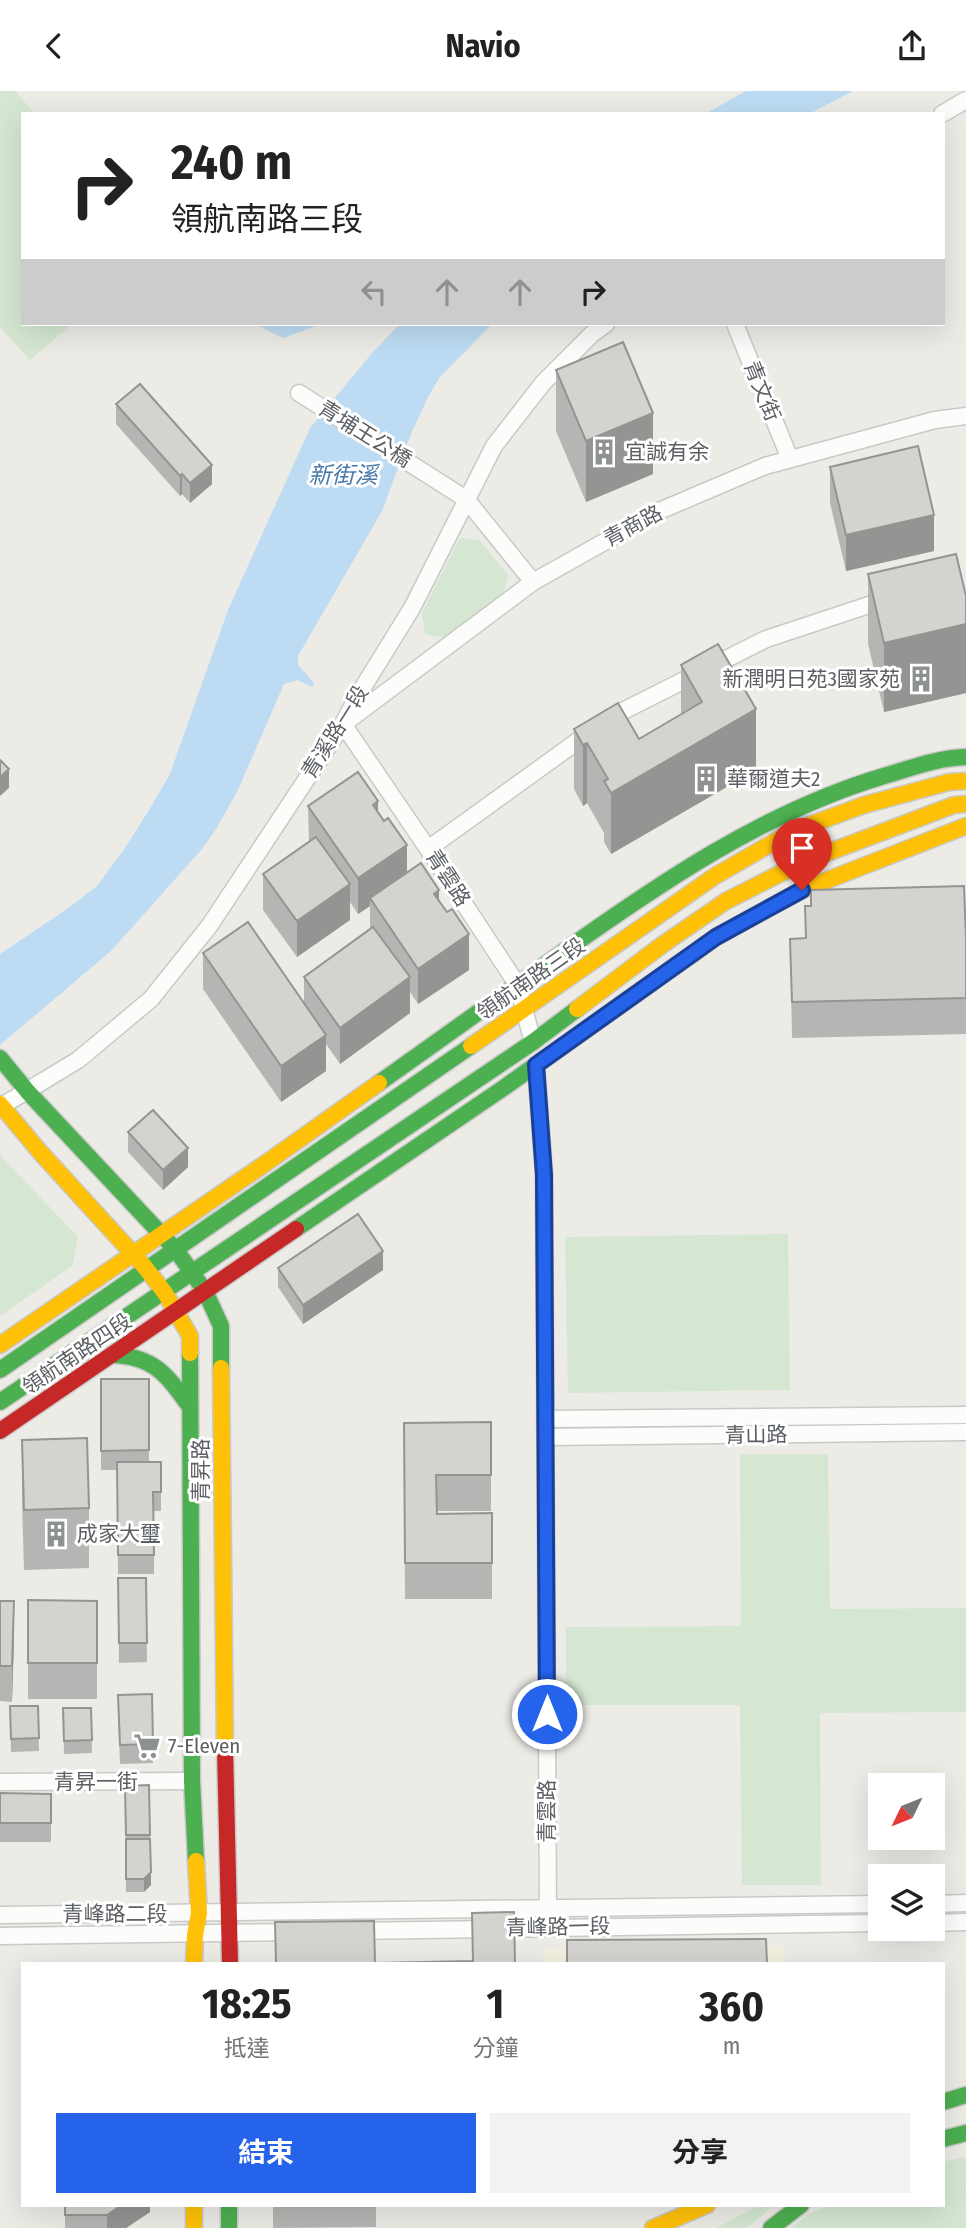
<!DOCTYPE html>
<html lang="zh-TW">
<head>
<meta charset="utf-8">
<style>
	body { margin:0; font-family:"Fira Sans Condensed","Noto Sans TC",sans-serif; background:#f2f2f2; color:#222; height:100vh; display:flex; flex-direction:column; font-size:26px; white-space:nowrap }
	* { box-sizing:border-box; margin:0 }
	p { font-size:23px; color:#767676 }
	.icon { flex:none; width:38px; height:38px; fill:none; stroke:currentColor; stroke-width:2; stroke-linecap:round; stroke-linejoin:round }
	.map { position:relative; flex:1; overflow:hidden }
	.details { position:absolute; left:21px; top:1871px; width:924px; height:245px; display:flex; flex-direction:column; background:#fff; border-radius:0px; box-shadow:0 7px 28px #0002 }
	.details>* { flex:none }
	.top-card { position:absolute; left:21px; top:21px; width:924px; height:214px; border-radius:0px; box-shadow:0 7px 28px #0002; background:#fff; color:#222; overflow:hidden }
	.needle { width:46px; rotate:227deg }
	.controls { position:absolute; left:868px; top:1682px; display:grid; gap:14px }
	.controls a { display:grid; place-items:center; width:77px; height:77px; border-radius:0px; background:#fff; box-shadow:0 7px 28px #0002; font-size:35px }
	.pin { position:absolute; display:grid; place-items:center; width:60px; height:60px; color:#fff; margin:-72px -30px; border-radius:50% 50% 50% 0; rotate:-45deg; box-shadow:0 0 7px #0007 }
	.pin .icon { rotate:45deg }
	.me { position:absolute; width:77px; margin:-38px; rotate:0deg; stroke-linejoin:round; filter:drop-shadow(0 0 5px #0008) }
	.turn { display:flex; align-items:center; gap:24px; height:147px; padding:0 35px; font-size:32px }
	.turn .icon { width:91px; height:91px; stroke-width:2.5 }
	.turn b { display:block; font-size:49px; line-height:60px }
	.lanes { display:flex; align-items:center; height:66px; padding:0 35px; background:#0003; justify-content:center; gap:35px; direction:ltr }
	.lanes .off { opacity:.35 }
	.eta { display:flex; justify-content:space-evenly; align-items:center; height:119px; text-align:center }
	.eta b { font-size:42px; font-weight:700; line-height:49px }
	.primary-button { display:flex; gap:14px; margin-top:auto; padding:14px 35px }
	.primary-button a { flex:1; height:80px; border-radius:0px; background:#2563eb; color:#fff; font-size:28px; font-weight:700; line-height:80px; text-align:center }
	.primary-button a+a { background:#f2f2f2; color:#222 }
	header { display:flex; justify-content:space-between; align-items:center; height:91px; padding:0 35px; background:#fff; font-size:32px; font-weight:700 }
	.map>svg:first-child { display:block }
	.commercial { fill:#f4f0e0 }
	.green { fill:#d5e7d3 }
	.water { fill:#bddcf3 }
	.lines { fill:none; stroke-linecap:round; stroke-linejoin:round }
	.street-casing { stroke:#c9c9c8; stroke-width:19 }
	.fast-casing { stroke:#c8c9c8; stroke-width:19 }
	.slow-casing { stroke:#c8c9c8; stroke-width:19 }
	.jam-casing { stroke:#c8c9c8; stroke-width:19 }
	.street { stroke:#fcfcfb; stroke-width:16 }
	.fast { stroke:#4caf50; stroke-width:16 }
	.slow { stroke:#ffc107; stroke-width:16 }
	.jam { stroke:#c62828; stroke-width:16 }
	.wall { fill:#b6b5b3 }
	.shaded-wall { fill:#949492 }
	.building { fill:#d4d3d0; stroke:#949492; stroke-width:2 }
	.route-casing { stroke:#184099; stroke-width:18 }
	.route { stroke:#2563eb; stroke-width:12 }
	.labels { text-anchor:middle; dominant-baseline:central; stroke-width:6; stroke-linejoin:round; paint-order:stroke }
	.street-label { font-size:21px; fill:#5c6064; stroke:#fff }
	.poi-label { font-size:21px; fill:#5c6064; stroke:#fff; text-anchor:start }
	.water-label { font-size:23px; font-style:italic; fill:#4778aa; stroke:#fff }
</style>
</head>
<body>
<header><svg class="icon" aria-label="back" viewBox="0 0 24 24"><path d="M15 5l-7 7 7 7"/></svg>Navio<svg class="icon" aria-label="share" viewBox="0 0 24 24"><path d="M12 15V3M7 8l5-5 5 5M5 13v7h14v-7"/></svg></header>
<div class="map">
<svg width="966" height="2137" viewBox="0 0 966 2137">
	<rect width="100%" height="100%" fill="#ecebe6"/>
	<polygon class="commercial" points="784,1855 785,1872 544,1872 543,1858"/>
	<g class="green">
		<polygon points="0,0 15,0 35,23 23,23 23,233 72,233 30,269 0,236"/>
		<polygon points="460,447 479,449 508,484 503,503 445,547 425,543 422,522"/>
		<polygon points="0,1064 78,1146 72,1175 0,1225"/>
		<polygon points="788,1143 790,1299 568,1302 565,1146"/>
		<polygon points="740,1363 828,1363 830,1518 966,1517 966,1621 820,1622 821,1794 742,1794 740,1614 566,1614 566,1536 741,1535"/>
		<polygon points="963,2066 966,2068 966,2137 790,2137 807,2124 829,2114 943,2114 943,2071"/>
		<polygon points="760,2114 774,2114 747,2137 716,2137"/>
	</g>
	<g class="water">
		<polygon points="746,0 853,0 809,23 705,23"/>
		<polygon points="255,233 321,233 283,247"/>
		<polygon points="400,233 492,233 440,286 429,304 411,343 382,420 298,565 298,574 314,592 312,596 298,589 284,593 237,701 216,738 202,758 111,860 0,954 0,863 67,818 97,795 125,757 149,719 170,683 228,519 310,337 373,261"/>
	</g>
	<g class="lines">
		<g class="street-casing">
			<g id="street">
				<polyline points="942,23 966,9"/>
				<polyline points="735,233 790,368"/>
				<polyline points="299,302 466,408 533,491"/>
				<polyline points="346,631 533,491 659,420 765,375 935,329 966,325"/>
				<polyline points="343,633 428,758 517,893 533,951"/>
				<polyline points="428,758 611,626 766,548 887,508"/>
				<polyline points="536,974 544,1084 548,1826"/>
				<polyline points="0,1016 78,969 151,908 210,834 343,633 357,606 412,517 494,355 543,292 592,243 606,233"/>
				<polyline points="546,1328 966,1324"/>
				<polyline points="546,1346 966,1341"/>
				<polyline points="0,1691 192,1690"/>
				<polyline points="933,1813 966,1812"/>
				<polyline points="0,1824 880,1813"/>
				<polyline points="933,1832 966,1831"/>
				<polyline points="354,1840 880,1832"/>
				<polyline points="0,1845 293,1841"/>
			</g>
		</g>
		<g class="fast-casing">
			<g id="fast">
				<polyline points="0,967 28,1001 176,1159 205,1200 221,1235 221,1277"/>
				<path d="M379 992C438 950 497 908 556 866 657 794 763 721 884 685 911 677 937 667 966 666"/>
				<polyline points="296,1138 502,998 688,866"/>
				<polyline points="190,1262 192,1690 196,1770"/>
				<path d="M112 1264C154 1265 167 1284 190 1316"/>
				<polyline points="0,1279 471,955"/>
				<polyline points="0,1311 533,951 577,918"/>
				<polyline points="943,2011 966,2004"/>
				<polyline points="943,2048 966,2042"/>
				<polyline points="229,2114 229,2137"/>
				<polyline points="771,2137 801,2114"/>
			</g>
		</g>
		<g class="slow-casing">
			<g id="slow">
				<polyline points="688,866 716,846 802,799 966,735"/>
				<polyline points="577,918 662,854 726,810 803,771 954,714 966,713"/>
				<polyline points="471,955 715,785 793,740 864,714 949,691 966,690"/>
				<polyline points="0,1013 40,1061 144,1175 165,1202 190,1245 190,1262"/>
				<polyline points="0,1254 266,1072 379,992"/>
				<polyline points="221,1277 225,1657"/>
				<polyline points="194,1872 195,1844 199,1822 196,1770"/>
				<polyline points="194,2114 194,2137"/>
				<polyline points="653,2137 707,2114"/>
			</g>
		</g>
		<g class="jam-casing">
			<g id="jam">
				<polyline points="0,1340 296,1138"/>
				<polyline points="225,1657 230,1872"/>
			</g>
		</g>
		<use href="#street" class="street"/>
		<use href="#fast" class="fast"/>
		<use href="#slow" class="slow"/>
		<use href="#jam" class="jam"/>
	</g>
	<g class="wall">
		<polygon points="556,279 653,383 586,411 556,340"/>
		<polygon points="116,313 212,393 190,412 182,403 180,405 116,333"/>
		<polygon points="830,376 934,460 846,480 830,412"/>
		<polygon points="868,483 966,505 966,602 884,621 868,553"/>
		<polygon points="681,574 756,679 611,763 604,751 604,742 587,712 583,715 574,698 574,638 639,648 681,623"/>
		<polygon points="308,715 378,722 407,782 439,809 469,879 418,913 410,901 410,922 340,973 326,953 326,980 281,1011 203,898 203,862 304,911 304,886 370,838 370,815 358,823 350,811 350,829 297,866 263,819 263,783 309,751"/>
		<polygon points="805,815 966,847 966,943 792,947 790,848 805,847"/>
		<polygon points="128,1041 188,1076 163,1099 128,1061"/>
		<polygon points="278,1177 383,1179 303,1233 278,1196"/>
		<polygon points="101,1288 149,1288 149,1371 161,1371 161,1420 154,1420 154,1483 118,1483 117,1379 101,1379"/>
		<polygon points="491,1331 491,1420 436,1420 437,1423 492,1422 492,1508 405,1508 404,1332"/>
		<polygon points="22,1349 89,1417 89,1477 24,1479 22,1409"/>
		<polygon points="118,1487 146,1487 147,1571 119,1572"/>
		<polygon points="28,1509 97,1510 97,1608 28,1608"/>
		<polygon points="0,1510 14,1546 12,1611 0,1610"/>
		<polygon points="152,1603 153,1672 120,1673 118,1623"/>
		<polygon points="10,1615 38,1615 39,1660 11,1661"/>
		<polygon points="63,1617 91,1617 92,1662 64,1663"/>
		<polygon points="149,1694 151,1794 144,1801 126,1801 125,1695"/>
		<polygon points="0,1702 51,1703 51,1751 0,1751"/>
		<polygon points="472,1822 515,1872 275,1872 275,1831 375,1872 472,1870"/>
		<polygon points="65,2114 150,2114 150,2121 126,2137 65,2137"/>
		<polygon points="273,2114 376,2114 376,2136 273,2137"/>
	</g>
	<g class="shaded-wall">
		<polygon points="653,322 653,383 586,411 586,350"/>
		<polygon points="212,374 212,393 190,412 190,392"/>
		<polygon points="182,383 182,403 180,405 180,385"/>
		<polygon points="934,424 934,460 846,480 846,444"/>
		<polygon points="966,533 966,602 884,621 884,552"/>
		<polygon points="756,618 756,679 611,763 611,702"/>
		<polygon points="587,652 587,712 583,715 583,654"/>
		<polygon points="9,678 9,697 0,705 0,686"/>
		<polygon points="378,710 378,746 373,714"/>
		<polygon points="407,754 407,790 370,807 370,815 358,823 358,787"/>
		<polygon points="350,793 350,829 297,866 297,830"/>
		<polygon points="439,799 439,835 434,803"/>
		<polygon points="469,843 469,879 418,913 418,878"/>
		<polygon points="410,886 410,922 340,973 340,937"/>
		<polygon points="326,944 326,980 281,1011 281,975"/>
		<polygon points="188,1057 188,1076 163,1099 163,1079"/>
		<polygon points="383,1160 383,1179 303,1233 303,1214"/>
		<polygon points="14,1510 14,1546 12,1611 12,1575"/>
		<polygon points="151,1781 151,1794 144,1801 144,1788"/>
		<polygon points="122,2114 150,2114 150,2121 126,2137 107,2137 107,2124"/>
	</g>
	<g class="building">
		<polygon points="623,251 653,322 586,350 556,279"/>
		<polygon points="140,293 212,374 190,392 182,383 180,385 116,313"/>
		<polygon points="918,355 934,424 846,444 830,376"/>
		<polygon points="956,463 966,505 966,533 884,552 868,483"/>
		<polygon points="718,553 756,618 611,702 604,690 608,688 587,652 583,654 574,638 618,612 639,648 702,611 681,574"/>
		<polygon points="0,669 9,678 0,686"/>
		<polygon points="358,681 378,710 373,714 384,730 388,727 407,754 358,787 308,715"/>
		<polygon points="316,746 350,793 297,830 263,783"/>
		<polygon points="421,772 439,799 434,803 447,821 452,818 469,843 418,878 370,807"/>
		<polygon points="964,795 966,847 966,907 792,911 790,848 806,847 805,815 811,815 811,799"/>
		<polygon points="248,831 326,944 281,975 203,862"/>
		<polygon points="373,836 410,886 340,937 304,886"/>
		<polygon points="153,1019 188,1057 163,1079 128,1041"/>
		<polygon points="358,1123 383,1160 303,1214 278,1177"/>
		<polygon points="101,1288 149,1288 149,1359 101,1360"/>
		<polygon points="491,1331 491,1384 436,1384 437,1423 492,1422 492,1472 405,1472 404,1332"/>
		<polygon points="87,1347 89,1417 24,1419 22,1349"/>
		<polygon points="117,1371 161,1371 161,1401 153,1401 154,1464 118,1464"/>
		<polygon points="118,1487 146,1487 147,1552 119,1552"/>
		<polygon points="28,1509 97,1510 97,1572 28,1572"/>
		<polygon points="0,1510 14,1510 12,1575 0,1575"/>
		<polygon points="152,1603 153,1653 120,1654 118,1604"/>
		<polygon points="10,1615 38,1615 39,1647 11,1648"/>
		<polygon points="63,1617 91,1617 92,1649 64,1650"/>
		<polygon points="149,1694 150,1744 126,1744 125,1695"/>
		<polygon points="0,1702 51,1703 51,1732 0,1732"/>
		<polygon points="126,1748 150,1748 151,1781 144,1788 126,1788"/>
		<polygon points="514,1821 515,1872 276,1872 275,1831 374,1830 375,1872 473,1870 472,1822"/>
		<polygon points="766,1848 767,1872 567,1872 567,1849"/>
		<polygon points="65,2114 122,2114 107,2124 65,2124"/>
	</g>
	<g class="lines">
		<g class="route-casing">
			<polyline id="route" points="547,1623 544,1084 536,974 716,846 802,799"/>
		</g>
		<use href="#route" class="route"/>
	</g>
	<defs>
		<g id="building-bare" transform="scale(2.1)"><path d="M-4-6H4V6H1V3H-1V6H-4ZM-2.5-4.3h1.7v1.8h-1.7ZM.8-4.3h1.7v1.8H.8ZM-2.5-1h1.7V.8h-1.7ZM.8-1h1.7V.8H.8Z" fill="#8e9192" stroke="#fff" stroke-width="2.5" paint-order="stroke"/></g>
		<g id="supermarket-bare" transform="scale(2.1)"><path d="M-6-5.5h2.5l.6 2H6L4.5 2H-2.5L-4.4-4H-6ZM-1.5 3.2a1.3 1.3 0 1 0 .1 0ZM3 3.2a1.3 1.3 0 1 0 .1 0Z" fill="#8e9192" stroke="#fff" stroke-width="2.5" paint-order="stroke"/></g>
	</defs>
	<g fill-rule="evenodd">
		<use href="#building-bare" x="604" y="361"/>
		<use href="#building-bare" x="921" y="588"/>
		<use href="#building-bare" x="706" y="688"/>
		<use href="#building-bare" x="56" y="1443"/>
		<use href="#supermarket-bare" x="147" y="1655"/>
	</g>
	<g class="labels">
		<g class="street-label">
			<text transform="translate(762 300) rotate(68)">青文街</text>
			<text transform="translate(365 343) rotate(32)">青埔王公橋</text>
			<text transform="translate(633 435) rotate(-28)">青商路</text>
			<text transform="translate(335 641) rotate(-58)">青溪路一段</text>
			<text transform="translate(448 787) rotate(57)">青雲路</text>
			<text transform="translate(531 888) rotate(-35)">領航南路三段</text>
			<text transform="translate(77 1263) rotate(-34)">領航南路四段</text>
			<text transform="translate(756 1344) rotate(-1)">青山路</text>
			<text transform="translate(201 1379) rotate(-90)">青昇路</text>
			<text x="96" y="1691">青昇一街</text>
			<text transform="translate(547 1720) rotate(-90)">青雲路</text>
			<text x="115" y="1823">青峰路二段</text>
			<text transform="translate(558 1836) rotate(-1)">青峰路一段</text>
		</g>
		<g class="poi-label">
			<text x="625" y="361">宜誠有余</text>
			<text x="900" y="588" text-anchor="end">新潤明日苑3國家苑</text>
			<text x="727" y="688">華爾道夫2</text>
			<text x="77" y="1443">成家大璽</text>
			<text x="168" y="1655">7-Eleven</text>
		</g>
		<g class="water-label">
			<text x="343" y="384">新街溪</text>
		</g>
	</g>
</svg>
<div class="controls">
<a><svg class="needle" viewBox="-14 -14 28 28"><path d="M0-13l5 13h-10z" fill="#e53935"/><path d="M0 13l5-13h-10z" fill="#767676"/></svg></a>
<a><svg class="icon" aria-label="layers" viewBox="0 0 24 24"><path d="M12 4l9 5-9 5-9-5zM3 14l9 5 9-5"/></svg></a>
</div>
<div class="pin" style="left:802px;top:799px;background:#d93025"><svg class="icon" aria-label="arrive" viewBox="0 0 24 24"><path d="M6 21V4h12l-3 4 3 4H6"/></svg></div>
<svg class="me" style="left:547px;top:1623px" viewBox="-20 -20 40 40"><circle r="17" fill="#2563eb" stroke="#fff" stroke-width="3"/><path d="M0-11L8 9 0 5-8 9z" fill="#fff"/></svg>
<div class="top-card">
<div class="turn"><svg class="icon" aria-label="right" viewBox="0 0 24 24"><path d="M7 20v-9h11M14 6l5 5-5 5"/></svg><div><b>240 m</b>領航南路三段</div></div>
<div class="lanes"><svg class="icon off" aria-label="left" viewBox="0 0 24 24"><path d="M17 20v-9H6M10 6l-5 5 5 5"/></svg><svg class="icon off" aria-label="ahead" viewBox="0 0 24 24"><path d="M12 20V5M6 11l6-6 6 6"/></svg><svg class="icon off" aria-label="ahead" viewBox="0 0 24 24"><path d="M12 20V5M6 11l6-6 6 6"/></svg><svg class="icon" aria-label="right" viewBox="0 0 24 24"><path d="M7 20v-9h11M14 6l5 5-5 5"/></svg></div>
</div>
<section class="details">
<div class="eta">
<div><b>18:25</b><p>抵達</p></div>
<div><b>1</b><p>分鐘</p></div>
<div><b>360</b><p>m</p></div>
</div>
<div class="primary-button"><a>結束</a><a>分享</a></div>
</section>
</div>
</body>
</html>
